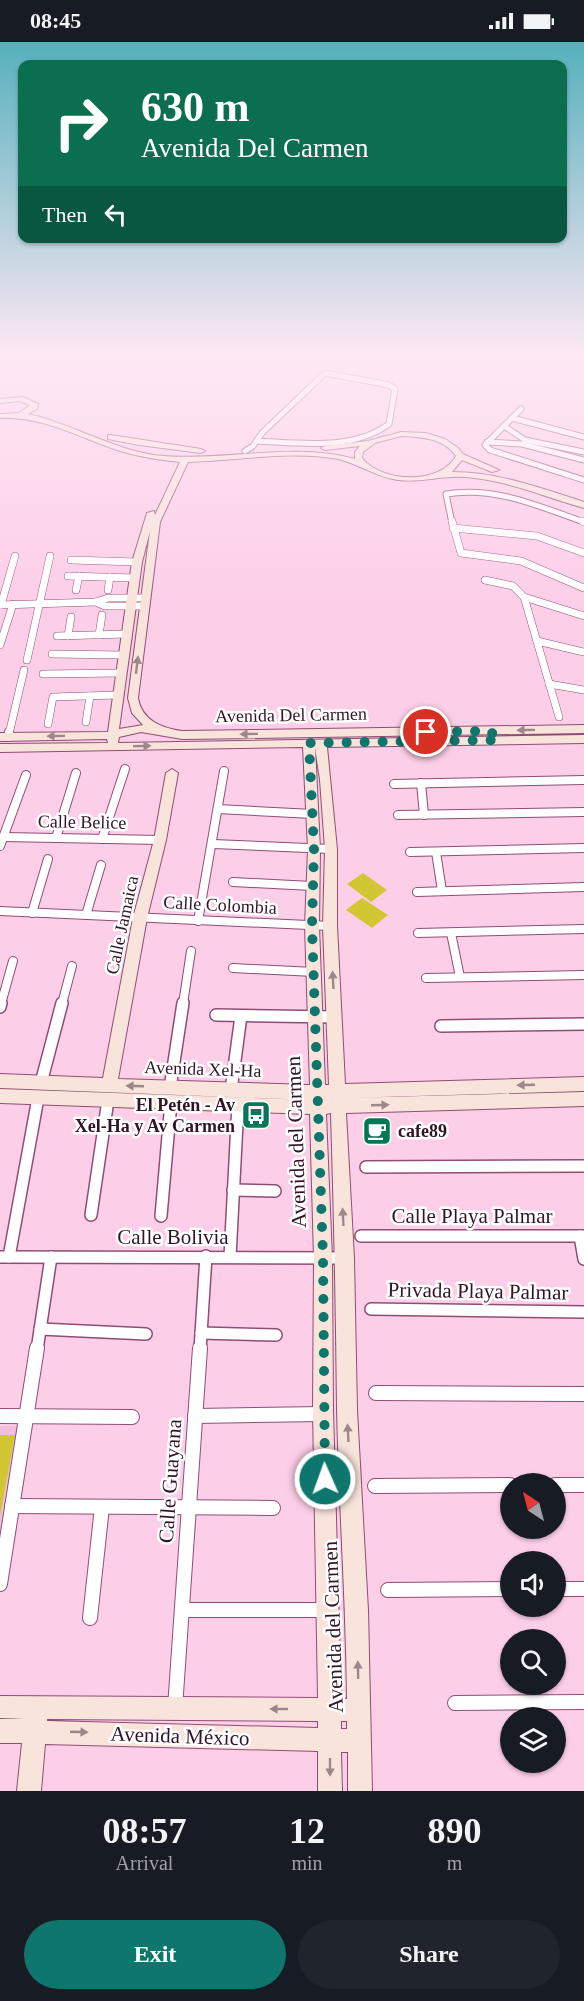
<!DOCTYPE html>
<html lang="en">
<head>
<meta charset="utf-8">
<style>
	body { margin:0; font-family:"Times New Roman",serif; background:#20242c; color:#f1f3f6; height:100vh; display:flex; flex-direction:column; font-size:22px; white-space:nowrap }
	* { box-sizing:border-box; margin:0 }
	p { font-size:20px; color:#9ea1a6 }
	.icon { flex:none; width:33px; height:33px; fill:none; stroke:currentColor; stroke-width:2; stroke-linecap:round; stroke-linejoin:round }
	.map { position:relative; height:1749px; overflow:hidden }
	.sheet { display:flex; flex-direction:column; background:#171b24; flex:1 }
	.sheet>* { flex:none }
	.banner { position:absolute; left:18px; top:18px; width:549px; height:183px; border-radius:12px; box-shadow:0 2px 4px #0004; background:#0b6e4f; color:#fff; overflow:hidden }
	.needle { width:39px; rotate:324deg }
	.fabs { position:absolute; left:500px; top:1431px; display:grid; gap:12px }
	.fabs a { display:grid; place-items:center; width:66px; height:66px; border-radius:50%; background:#171b24; box-shadow:0 2px 4px #0004; font-size:30px }
	.pin { position:absolute; display:grid; place-items:center; width:51px; height:51px; color:#fff; margin:-26px; border:3px solid #fff; border-radius:50%; box-shadow:0 2px 6px #0007 }
	.me { position:absolute; width:66px; margin:-33px; rotate:358deg; stroke-linejoin:round; filter:drop-shadow(0 0 4px #0008) }
	.turn { display:flex; align-items:center; gap:21px; height:126px; padding:0 24px; font-size:27px }
	.turn .icon { width:78px; height:78px; stroke-width:2.5 }
	.turn b { display:block; font-size:42px; line-height:51px }
	.then { display:flex; align-items:center; height:57px; padding:0 24px; background:#0003; gap:12px; font-size:22px }
	.eta { display:flex; justify-content:space-evenly; align-items:center; height:102px; text-align:center }
	.eta b { font-size:36px; font-weight:700; line-height:42px }
	.button { display:flex; gap:12px; margin-top:auto; padding:12px 24px }
	.button a { flex:1; height:69px; border-radius:36px; background:#0f766e; color:#fff; font-size:24px; font-weight:700; line-height:69px; text-align:center }
	.button a+a { background:#20242c; color:#f1f3f6 }
	.status { display:flex; justify-content:space-between; align-items:center; height:42px; padding:0 30px; background:#171b24; direction:ltr }
	.status svg { height:16px; fill:currentColor }
	.map>svg:first-child { display:block }
	.built { fill:#f1bfda }
	.green { fill:#d3c633 }
	.lines { fill:none; stroke-linecap:round; stroke-linejoin:round }
	.street-far4-casing { stroke:#8f4d75; stroke-width:7 }
	.street-far3-casing { stroke:#8f4d75; stroke-width:8 }
	.street-far2-casing { stroke:#8f4d75; stroke-width:10 }
	.street-far1-casing { stroke:#8f4d75; stroke-width:14 }
	.street-casing { stroke:#8f4d75; stroke-width:16 }
	.secondary-casing { stroke:#8f4d75; stroke-width:2 }
	.street-far4 { stroke:#fff; stroke-width:5 }
	.street-far3 { stroke:#fff; stroke-width:7 }
	.street-far2 { stroke:#fff; stroke-width:8 }
	.street-far1 { stroke:#fff; stroke-width:11 }
	.street { stroke:#fff; stroke-width:14 }
	.secondary { fill:#f8e4db; fill-rule:evenodd }
	.oneway { fill:#9e878a }
	.route { stroke:#0f766e; stroke-width:10; stroke-dasharray:0 18 }
	.labels { text-anchor:middle; dominant-baseline:central; stroke-width:5; stroke-linejoin:round; paint-order:stroke }
	.street-label { font-size:18px; fill:#311526; stroke:#fff }
	.poi-label { font-size:18px; font-weight:bold; fill:#311526; stroke:#fff; text-anchor:end }
	.near-street-label { font-size:21px; fill:#311526; stroke:#fff }
</style>
</head>
<body>
<div class="status"><b>08:45</b><svg viewBox="0 0 49 12"><path d="M0 12V9h3v3zM5 12V6h3v6zM10 12V3h3v9zM15 12V0h3v12zM26 1h20v11H26zM47 4h2v5h-2z"/></svg></div>
<div class="map">
<svg width="584" height="1749" viewBox="0 0 584 1749">
	<rect width="100%" height="100%" fill="#fdcee8"/>
	<polygon class="built" points="0,1384 18,1384 0,1499"/>
	<g class="green">
		<polygon points="363,831 387,848 371,860 347,842"/>
		<polygon points="362,856 388,873 372,886 346,868"/>
		<polygon points="0,1393 15,1393 0,1474"/>
	</g>
	<g class="lines">
		<g class="street-far4-casing">
			<g id="street-far4">
				<polyline points="521,367 485,403 490,408 584,438"/>
				<polyline points="512,376 584,395"/>
				<polyline points="504,384 525,398 584,410"/>
				<polyline points="487,400 522,402 584,418"/>
				<path d="M245 409 253 404 262 391 325 331 389 343 395 347 389 382C352 409 300 401 257 399"/>
				<path d="M452 481 446 452C495 444 538 464 584 480"/>
			</g>
		</g>
		<g class="street-far3-casing">
			<g id="street-far3">
				<polyline points="452,479 461,511 521,519 584,546"/>
				<polyline points="582,479 584,480"/>
				<polyline points="453,486 537,494 584,511"/>
				<polyline points="71,518 137,520"/>
				<polyline points="68,534 134,536"/>
				<polyline points="485,538 513,544 524,555 584,574"/>
				<polyline points="76,548 79,534"/>
				<polyline points="108,548 110,535"/>
				<polyline points="524,555 559,675"/>
				<polyline points="96,560 105,564 145,564"/>
				<polyline points="0,563 96,560 108,556 146,556"/>
				<polyline points="1,563 15,514"/>
				<polyline points="99,593 102,573"/>
				<polyline points="57,594 126,592"/>
				<polyline points="68,594 71,575"/>
				<polyline points="537,599 584,610"/>
				<polyline points="0,603 13,562"/>
				<polyline points="52,612 123,613"/>
				<polyline points="27,618 50,514"/>
				<polyline points="43,632 121,631"/>
				<polyline points="549,642 584,648"/>
				<polyline points="86,680 90,654"/>
				<polyline points="48,682 53,655 117,653"/>
				<polyline points="9,692 24,628"/>
			</g>
		</g>
		<g class="street-far2-casing">
			<g id="street-far2">
				<polyline points="8,695 9,690"/>
				<polyline points="421,741 424,773"/>
				<polyline points="394,742 584,738"/>
				<polyline points="218,767 313,772"/>
				<polyline points="398,773 584,770"/>
				<polyline points="4,795 160,798"/>
				<polyline points="56,796 76,731"/>
				<polyline points="102,797 125,727"/>
				<polyline points="213,802 331,807"/>
				<polyline points="0,804 26,733"/>
				<polyline points="410,810 584,806"/>
				<polyline points="436,810 442,849"/>
				<polyline points="233,840 312,844"/>
				<polyline points="417,850 584,845"/>
				<polyline points="0,869 330,884"/>
				<polyline points="32,871 48,817"/>
				<polyline points="86,873 101,823"/>
				<polyline points="198,879 224,729"/>
				<polyline points="418,891 584,887"/>
				<polyline points="451,891 460,935"/>
				<polyline points="233,926 314,930"/>
				<polyline points="426,936 584,933"/>
				<polyline points="1,962 13,919"/>
				<polyline points="62,962 72,924"/>
				<polyline points="183,962 191,909"/>
			</g>
		</g>
		<g class="street-far1-casing">
			<g id="street-far1">
				<polyline points="0,965 1,961"/>
				<polyline points="216,973 334,975"/>
				<polyline points="441,984 584,982"/>
				<polyline points="41,1041 62,961"/>
				<polyline points="170,1046 183,961"/>
				<polyline points="231,1048 241,974"/>
				<polyline points="366,1125 584,1124"/>
				<polyline points="233,1148 275,1149"/>
				<polyline points="91,1173 108,1058"/>
				<polyline points="161,1174 171,1060"/>
				<polyline points="361,1194 584,1194"/>
				<polyline points="580,1194 584,1217"/>
				<polyline points="0,1215 345,1216"/>
				<polyline points="9,1215 38,1056"/>
				<polyline points="230,1215 238,1062"/>
				<polyline points="371,1267 584,1270"/>
				<polyline points="40,1287 146,1292"/>
				<polyline points="201,1291 276,1293"/>
				<polyline points="37,1308 51,1215"/>
				<polyline points="200,1308 206,1214"/>
			</g>
		</g>
		<g class="street-casing">
			<g id="street">
				<polyline points="376,1351 584,1352"/>
				<polyline points="0,1374 132,1375"/>
				<polyline points="195,1374 323,1372"/>
				<polyline points="555,1443 584,1443"/>
				<polyline points="375,1444 510,1443"/>
				<polyline points="12,1464 273,1466"/>
				<polyline points="0,1542 37,1306"/>
				<polyline points="555,1547 584,1547"/>
				<polyline points="388,1548 510,1547"/>
				<polyline points="183,1568 327,1568"/>
				<polyline points="90,1576 102,1465"/>
				<polyline points="455,1661 584,1660"/>
				<polyline points="175,1666 200,1306"/>
			</g>
		</g>
		<g class="secondary-casing">
			<g id="secondary">
				<path d="M23 355 38 362 37 367 28 372C74 382 116 410 163 414 227 419 292 400 355 417V410L360 404 325 408 321 406 325 404 368 399 401 390 426 391 445 397 458 406 463 412 499 428 492 430 462 418 452 430C498 430 541 446 584 460V466C544 455 507 438 465 435 442 433 421 441 398 438 376 435 359 422 338 417 289 408 237 419 188 420L160 480 138 656C142 679 162 686 182 689L584 683V691L182 697 141 690 119 695 118 701 584 693V701L327 705 337 807V884L345 1042 584 1035V1049L346 1056 584 1050V1064L346 1071 354 1216 357 1368 368 1568 372 1749H348V1710H341L342 1749H318V1709L45 1702 41 1749H17L22 1701H0V1677H25L0 1676V1654L318 1656 313 1368 314 1216 310 1072 0 1061V1047L310 1058 0 1046V1032L103 1036 133 876 154 798 166 731 172 727 178 731 166 798 147 876 118 1037 310 1043 305 884 308 807 303 705 0 710V702L108 701 107 697 0 699V691L108 690 132 520 147 471 154 469 155 473 180 420C160 418 140 415 120 409 80 396 43 374 0 376V372L19 371 30 363 19 359 0 361V357ZM401 394C422 395 443 396 456 414 440 443 382 441 362 416L363 410 375 401ZM150 489 128 656 132 671 143 683 119 687 142 520ZM315 705 320 738 325 807 323 884 329 1043H325L319 884 320 807ZM331 1071C334 1170 336 1268 337 1366 339 1463 346 1560 347 1657L341 1656 333 1368 332 1216 326 1072ZM47 1677 318 1679V1686L47 1679ZM341 1679H347V1687H341Z"/>
				<polygon points="111,393 201,407 205,409 201,411 139,403 108,397 108,393"/>
			</g>
		</g>
		<use href="#street-far4" class="street-far4"/>
		<use href="#street-far3" class="street-far3"/>
		<use href="#street-far2" class="street-far2"/>
		<use href="#street-far1" class="street-far1"/>
		<use href="#street" class="street"/>
		<use href="#secondary" class="secondary"/>
	</g>
	<defs><path id="oneway-solid" d="M-6-.8H1V-3.2L6.5 0L1 3.2V.8H-6Z" transform="scale(1.5)"/></defs>
	<g class="oneway">
		<use href="#oneway-solid" transform="translate(137 623) rotate(-83)"/>
		<use href="#oneway-solid" transform="translate(526 688) rotate(179)"/>
		<use href="#oneway-solid" transform="translate(249 692) rotate(179)"/>
		<use href="#oneway-solid" transform="translate(56 694) rotate(179)"/>
		<use href="#oneway-solid" transform="translate(142 704) rotate(-1)"/>
		<use href="#oneway-solid" transform="translate(333 938) rotate(-93)"/>
		<use href="#oneway-solid" transform="translate(526 1043) rotate(178)"/>
		<use href="#oneway-solid" transform="translate(135 1044) rotate(-178)"/>
		<use href="#oneway-solid" transform="translate(380 1063) rotate(-2)"/>
		<use href="#oneway-solid" transform="translate(343 1175) rotate(-93)"/>
		<use href="#oneway-solid" transform="translate(348 1391) rotate(-93)"/>
		<use href="#oneway-solid" transform="translate(358 1628) rotate(-91)"/>
		<use href="#oneway-solid" transform="translate(279 1667) rotate(-180)"/>
		<use href="#oneway-solid" transform="translate(79 1690) rotate(2)"/>
		<use href="#oneway-solid" transform="translate(330 1725) rotate(90)"/>
	</g>
	<linearGradient id="sky" x2="0" y2="1"><stop stop-color="#55b0bc"/><stop offset="0.56" stop-color="#fee9f5"/><stop offset="1" stop-color="#fee9f5" stop-opacity="0"/></linearGradient>
	<rect width="584" height="560" fill="url(#sky)"/>
	<g class="lines">
		<polyline class="route" points="325,1437 323,1216 312,884 314,807 309,701 499,698 490,689 426,690"/>
	</g>
	<defs>
		<g id="bus-square" transform="scale(1.5)"><rect x="-9" y="-9" width="18" height="18" rx="4" fill="#007855" stroke="#fff"/><path d="M-5-6H5V4H4V6H2V4H-2V6H-4V4H-5ZM-3.5-4V0h7V-4ZM-3.5 1.2v1.5H-2V1.2ZM2 1.2v1.5H3.5V1.2Z" fill="#fff"/></g>
		<g id="cafe-square" transform="scale(1.5)"><rect x="-9" y="-9" width="18" height="18" rx="4" fill="#007855" stroke="#fff"/><path d="M-5.5-4.5H6V0H3Q3 3.5 0 3.5H-2.5Q-5.5 3.5-5.5 0ZM3-3.2v2h1.7v-2ZM-6 4.5H4V6H-6Z" fill="#fff"/></g>
	</defs>
	<g fill-rule="evenodd">
		<use href="#bus-square" x="256" y="1073"/>
		<use href="#cafe-square" x="377" y="1089"/>
	</g>
	<g class="labels">
		<g class="street-label">
			<text transform="translate(291 673) rotate(-1)">Avenida Del Carmen</text>
			<text transform="translate(82 780) rotate(1)">Calle Belice</text>
			<text transform="translate(220 863) rotate(3)">Calle Colombia</text>
			<text transform="translate(122 883) rotate(-78)">Calle Jamaica</text>
			<text transform="translate(203 1027) rotate(2)">Avenida Xel-Ha</text>
		</g>
		<g class="poi-label">
			<text x="235" y="1063">El Petén - Av<tspan x="235" dy="21">Xel-Ha y Av Carmen</tspan></text>
			<text x="398" y="1089" text-anchor="start">cafe89</text>
		</g>
		<g class="near-street-label">
			<text transform="translate(296 1100) rotate(-92)">Avenida del Carmen</text>
			<text x="472" y="1174">Calle Playa Palmar</text>
			<text x="173" y="1195">Calle Bolivia</text>
			<text transform="translate(478 1249) rotate(1)">Privada Playa Palmar</text>
			<text transform="translate(170 1439) rotate(-86)">Calle Guayana</text>
			<text transform="translate(333 1585) rotate(-92)">Avenida del Carmen</text>
			<text transform="translate(180 1694) rotate(2)">Avenida México</text>
		</g>
	</g>
</svg>
<div class="fabs">
<a><svg class="needle" viewBox="-14 -14 28 28"><path d="M0-13l5 13h-10z" fill="#e53935"/><path d="M0 13l5-13h-10z" fill="#9ea1a6"/></svg></a>
<a><svg class="icon" aria-label="sound" viewBox="0 0 24 24"><path d="M4 9h4l5-4v14l-5-4H4zM17 9q2 3 0 6"/></svg></a>
<a><svg class="icon" aria-label="search" viewBox="0 0 24 24"><circle cx="10" cy="10" r="6"/><path d="M15 15l6 6"/></svg></a>
<a><svg class="icon" aria-label="layers" viewBox="0 0 24 24"><path d="M12 4l9 5-9 5-9-5zM3 14l9 5 9-5"/></svg></a>
</div>
<div class="pin" style="left:426px;top:690px;background:#d93025"><svg class="icon" aria-label="arrive" viewBox="0 0 24 24"><path d="M6 21V4h12l-3 4 3 4H6"/></svg></div>
<svg class="me" style="left:325px;top:1437px" viewBox="-20 -20 40 40"><circle r="17" fill="#0f766e" stroke="#fff" stroke-width="3"/><path d="M0-11L8 9 0 5-8 9z" fill="#fff"/></svg>
<div class="banner">
<div class="turn"><svg class="icon" aria-label="right" viewBox="0 0 24 24"><path d="M7 20v-9h11M14 6l5 5-5 5"/></svg><div><b>630 m</b>Avenida Del Carmen</div></div>
<div class="then">Then<svg class="icon" aria-label="left" viewBox="0 0 24 24"><path d="M17 20v-9H6M10 6l-5 5 5 5"/></svg></div>
</div>
</div>
<section class="sheet">
<div class="eta">
<div><b>08:57</b><p>Arrival</p></div>
<div><b>12</b><p>min</p></div>
<div><b>890</b><p>m</p></div>
</div>
<div class="button"><a>Exit</a><a>Share</a></div>
</section>
</body>
</html>
